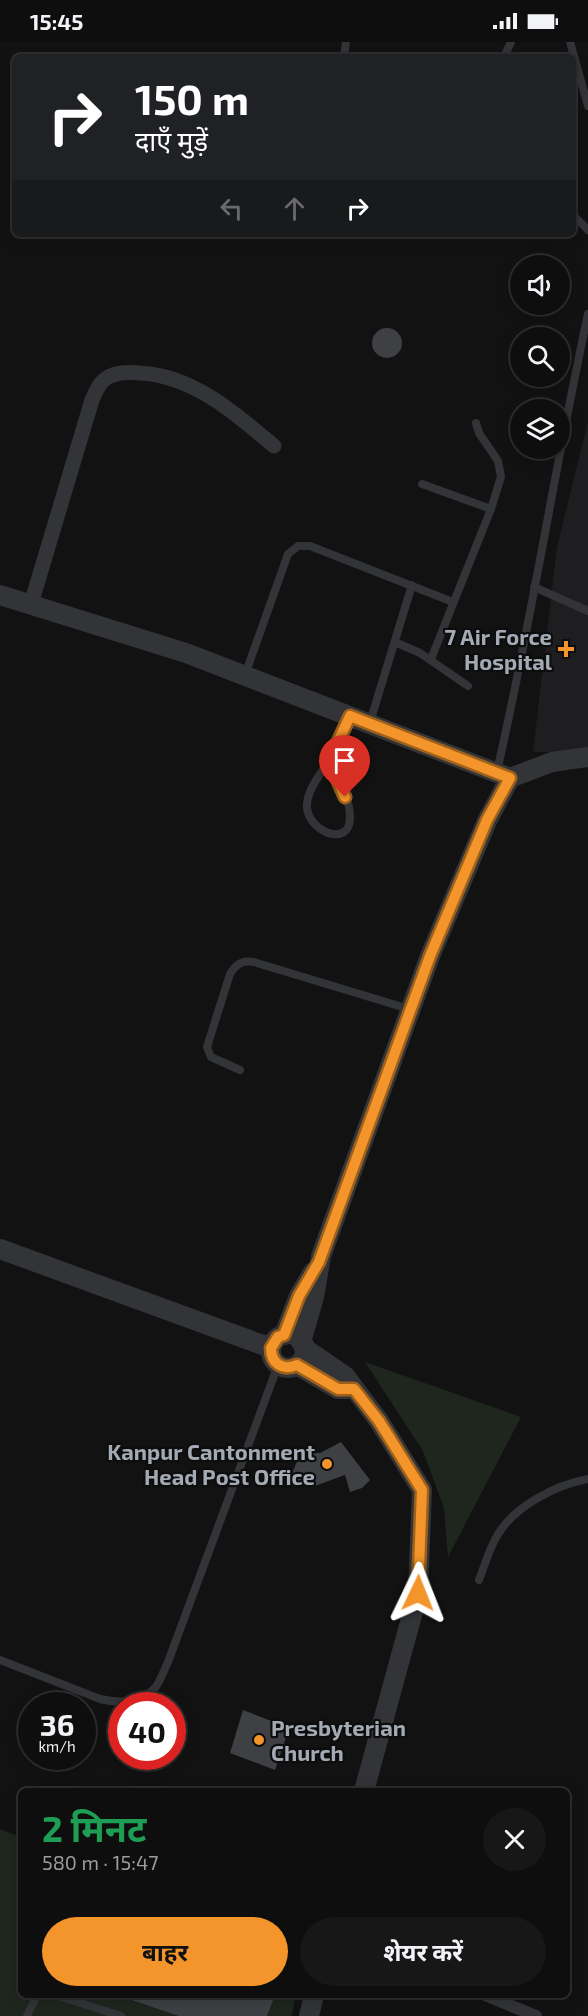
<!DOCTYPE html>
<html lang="hi">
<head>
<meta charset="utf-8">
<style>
	body { margin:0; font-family:"Exo 2","Noto Sans Devanagari",sans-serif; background:#171717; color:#f1f3f6; height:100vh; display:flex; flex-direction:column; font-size:22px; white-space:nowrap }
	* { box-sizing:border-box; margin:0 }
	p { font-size:20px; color:#9b9c9e }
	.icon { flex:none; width:33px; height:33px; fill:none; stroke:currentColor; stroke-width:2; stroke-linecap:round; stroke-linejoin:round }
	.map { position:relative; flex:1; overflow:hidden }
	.drawer { position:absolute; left:18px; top:1746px; width:552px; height:210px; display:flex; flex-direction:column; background:#0e0e0e; border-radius:9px; box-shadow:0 3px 15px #0003,0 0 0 2px #2e2e2e }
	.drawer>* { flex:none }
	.banner { position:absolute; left:12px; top:12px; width:564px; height:183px; border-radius:9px; box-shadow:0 3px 15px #0003,0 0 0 2px #2e2e2e; background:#202124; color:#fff; overflow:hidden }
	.buttons { position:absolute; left:510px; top:213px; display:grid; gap:12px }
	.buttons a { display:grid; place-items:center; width:60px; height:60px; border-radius:50%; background:#0e0e0e; box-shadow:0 3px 15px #0003,0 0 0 2px #2e2e2e; font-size:30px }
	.speed { position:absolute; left:18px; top:1650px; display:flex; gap:12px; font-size:30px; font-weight:700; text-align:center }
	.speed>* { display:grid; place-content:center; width:78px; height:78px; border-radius:50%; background:#0e0e0e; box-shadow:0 3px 15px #0003,0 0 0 2px #2e2e2e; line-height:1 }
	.speed small { font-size:15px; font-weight:400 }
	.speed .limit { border:9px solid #d22; background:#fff; color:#111 }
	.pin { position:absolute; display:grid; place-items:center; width:51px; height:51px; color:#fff; margin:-62px -26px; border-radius:50% 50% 50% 0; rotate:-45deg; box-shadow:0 0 6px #0007 }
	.pin .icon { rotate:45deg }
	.me { position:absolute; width:66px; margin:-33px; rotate:2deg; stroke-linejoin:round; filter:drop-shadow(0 0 4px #0008) }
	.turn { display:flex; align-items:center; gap:21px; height:126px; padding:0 24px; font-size:27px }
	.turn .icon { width:78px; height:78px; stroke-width:2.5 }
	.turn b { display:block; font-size:42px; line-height:51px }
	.lanes { display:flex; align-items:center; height:57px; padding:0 24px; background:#0003; justify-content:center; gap:30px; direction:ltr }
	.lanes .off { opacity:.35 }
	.round { display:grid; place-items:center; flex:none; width:63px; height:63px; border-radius:32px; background:#171717 }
	.headline { display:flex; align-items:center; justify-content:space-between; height:102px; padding:0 24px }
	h1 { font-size:36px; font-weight:700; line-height:45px; color:#1e9e55 }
	.primary-button { display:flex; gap:12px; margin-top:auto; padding:12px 24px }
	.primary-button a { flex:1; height:69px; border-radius:36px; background:#f3952a; color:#111; font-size:24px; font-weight:700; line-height:69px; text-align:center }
	.primary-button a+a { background:#171717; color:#f1f3f6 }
	.status { display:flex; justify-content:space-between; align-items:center; height:42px; padding:0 30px; background:#0e0e0e; direction:ltr }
	.status svg { height:16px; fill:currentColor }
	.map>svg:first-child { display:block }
	.built { fill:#1e1e20 }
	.green { fill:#1e261e }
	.building { fill:#3e4043 }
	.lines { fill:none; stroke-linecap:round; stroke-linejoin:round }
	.service { stroke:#333438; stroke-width:8 }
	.pedestrian { stroke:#333438; stroke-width:12 }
	.minor { stroke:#333438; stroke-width:15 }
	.tertiary { stroke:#333438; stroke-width:20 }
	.route-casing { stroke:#9e611b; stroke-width:15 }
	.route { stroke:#f3952a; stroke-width:10 }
	.poi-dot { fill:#f3952a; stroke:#0d0d0e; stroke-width:2 }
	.labels { text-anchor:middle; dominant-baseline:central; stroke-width:4.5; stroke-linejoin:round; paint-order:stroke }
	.poi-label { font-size:22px; font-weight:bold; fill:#a3aab4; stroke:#0d0d0e; text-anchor:end }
</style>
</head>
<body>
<div class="status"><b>15:45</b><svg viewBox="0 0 49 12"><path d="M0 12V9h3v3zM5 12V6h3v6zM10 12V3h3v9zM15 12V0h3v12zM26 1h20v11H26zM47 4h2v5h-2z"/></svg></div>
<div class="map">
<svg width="588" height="1974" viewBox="0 0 588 1974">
	<rect width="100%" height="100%" fill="#121213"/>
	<polygon class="built" points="588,380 588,710 533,710 557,505"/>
	<g class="green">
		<polygon points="365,1320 521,1375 448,1515 444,1466 423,1409"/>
		<polygon points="0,1787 21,1795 21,1953 295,1953 292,1974 0,1974"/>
	</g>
	<g class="building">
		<circle cx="387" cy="301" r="15"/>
		<polygon points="341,1400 370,1438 362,1446 350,1450 345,1433 312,1445 288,1441 301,1410 320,1411"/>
		<polygon points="243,1668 289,1686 275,1728 230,1711"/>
		<polygon points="124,1953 275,1953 267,1974 179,1974 123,1955"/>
	</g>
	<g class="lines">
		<g class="service">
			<polyline points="570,0 588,64"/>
			<polyline points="344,15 346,0"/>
			<polyline points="504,15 511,0"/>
			<polyline points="573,173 588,188"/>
			<polyline points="422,442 491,467"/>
			<polyline points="534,545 588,569"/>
			<polyline points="395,600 420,611 468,644"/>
			<polyline points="431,617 491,467 501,435 498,419 479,391 476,381"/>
			<polyline points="245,633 288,512 298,504 310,504 453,560"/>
			<polyline points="370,680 412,543"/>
			<path d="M329 719C336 735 350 756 350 774 351 808 305 789 307 762 308 747 320 733 327 721 336 707 342 690 349 675"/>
			<path d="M497 729C532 578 555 423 588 272"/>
			<path d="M240 1028 211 1015 207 1005 230 932C236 922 242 918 254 920L409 967"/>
			<path d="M479 1538C485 1523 489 1507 497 1494 514 1464 556 1443 588 1437"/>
			<path d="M0 1618 100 1657C117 1661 141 1662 155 1646 160 1640 164 1628 168 1620L278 1323"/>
			<polyline points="56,1953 121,1974"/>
			<polyline points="27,1974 37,1953"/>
		</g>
		<polyline class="pedestrian" points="485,1953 536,1974"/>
		<path class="minor" d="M31 562 92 358C95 351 98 343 104 338 113 330 127 330 139 331 192 333 235 371 274 404"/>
		<g class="tertiary">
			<polyline points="0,553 186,611 510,736"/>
			<polyline points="0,1207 271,1306"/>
			<circle cx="288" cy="1309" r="17"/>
			<polyline points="284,1293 299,1254 313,1230"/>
			<polyline points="301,1300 314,1255 321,1214 430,914 487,779 510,736 552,720 588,715"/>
			<polyline points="304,1306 345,1334 379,1379 422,1448 418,1551 364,1749"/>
			<polyline points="297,1323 338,1347 354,1347"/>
			<polyline points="309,1974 314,1953"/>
		</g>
	</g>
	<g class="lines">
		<g class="route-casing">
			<path id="route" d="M345 755 329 719 350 674 510 736 487 778 430 914 319 1220 299 1254 284 1293 278 1295 271 1306C271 1322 283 1329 297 1323L338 1347H354L379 1379 422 1448 418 1551"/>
		</g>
		<use href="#route" class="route"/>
	</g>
	<g class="poi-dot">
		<path d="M563 598h6v6h6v6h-6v6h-6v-6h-6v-6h6z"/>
		<circle cx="327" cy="1422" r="6"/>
		<circle cx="259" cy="1698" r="6"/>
	</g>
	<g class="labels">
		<g class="poi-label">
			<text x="552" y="594">7 Air Force<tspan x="552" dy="25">Hospital</tspan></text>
			<text x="315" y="1409">Kanpur Cantonment<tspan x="315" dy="25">Head Post Office</tspan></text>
			<text x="271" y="1685" text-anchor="start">Presbyterian<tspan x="271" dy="25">Church</tspan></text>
		</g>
	</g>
</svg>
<div class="buttons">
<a><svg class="icon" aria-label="sound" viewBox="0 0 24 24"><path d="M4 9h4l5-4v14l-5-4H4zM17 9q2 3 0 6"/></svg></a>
<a><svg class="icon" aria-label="search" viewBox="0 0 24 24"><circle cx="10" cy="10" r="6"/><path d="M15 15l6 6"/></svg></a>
<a><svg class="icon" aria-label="layers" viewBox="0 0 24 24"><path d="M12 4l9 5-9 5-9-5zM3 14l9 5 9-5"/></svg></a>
</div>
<div class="speed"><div>36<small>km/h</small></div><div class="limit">40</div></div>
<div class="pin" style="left:345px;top:755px;background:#d93025"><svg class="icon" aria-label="arrive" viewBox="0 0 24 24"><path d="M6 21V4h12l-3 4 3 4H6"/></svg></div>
<svg class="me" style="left:418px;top:1551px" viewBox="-20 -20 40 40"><path d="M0-17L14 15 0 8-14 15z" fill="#f3952a" stroke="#fff" stroke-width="4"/></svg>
<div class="banner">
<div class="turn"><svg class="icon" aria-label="right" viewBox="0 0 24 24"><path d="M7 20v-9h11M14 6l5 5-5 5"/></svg><div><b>150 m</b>दाएँ मुड़ें</div></div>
<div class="lanes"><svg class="icon off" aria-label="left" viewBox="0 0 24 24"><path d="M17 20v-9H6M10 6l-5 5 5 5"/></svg><svg class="icon off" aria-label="ahead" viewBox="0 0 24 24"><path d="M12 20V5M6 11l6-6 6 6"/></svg><svg class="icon" aria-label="right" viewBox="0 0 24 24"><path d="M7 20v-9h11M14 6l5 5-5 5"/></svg></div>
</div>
<section class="drawer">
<div class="headline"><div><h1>2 मिनट</h1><p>580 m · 15:47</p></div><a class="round"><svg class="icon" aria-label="close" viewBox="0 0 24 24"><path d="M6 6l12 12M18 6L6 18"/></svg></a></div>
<div class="primary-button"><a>बाहर</a><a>शेयर करें</a></div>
</section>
</div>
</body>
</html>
